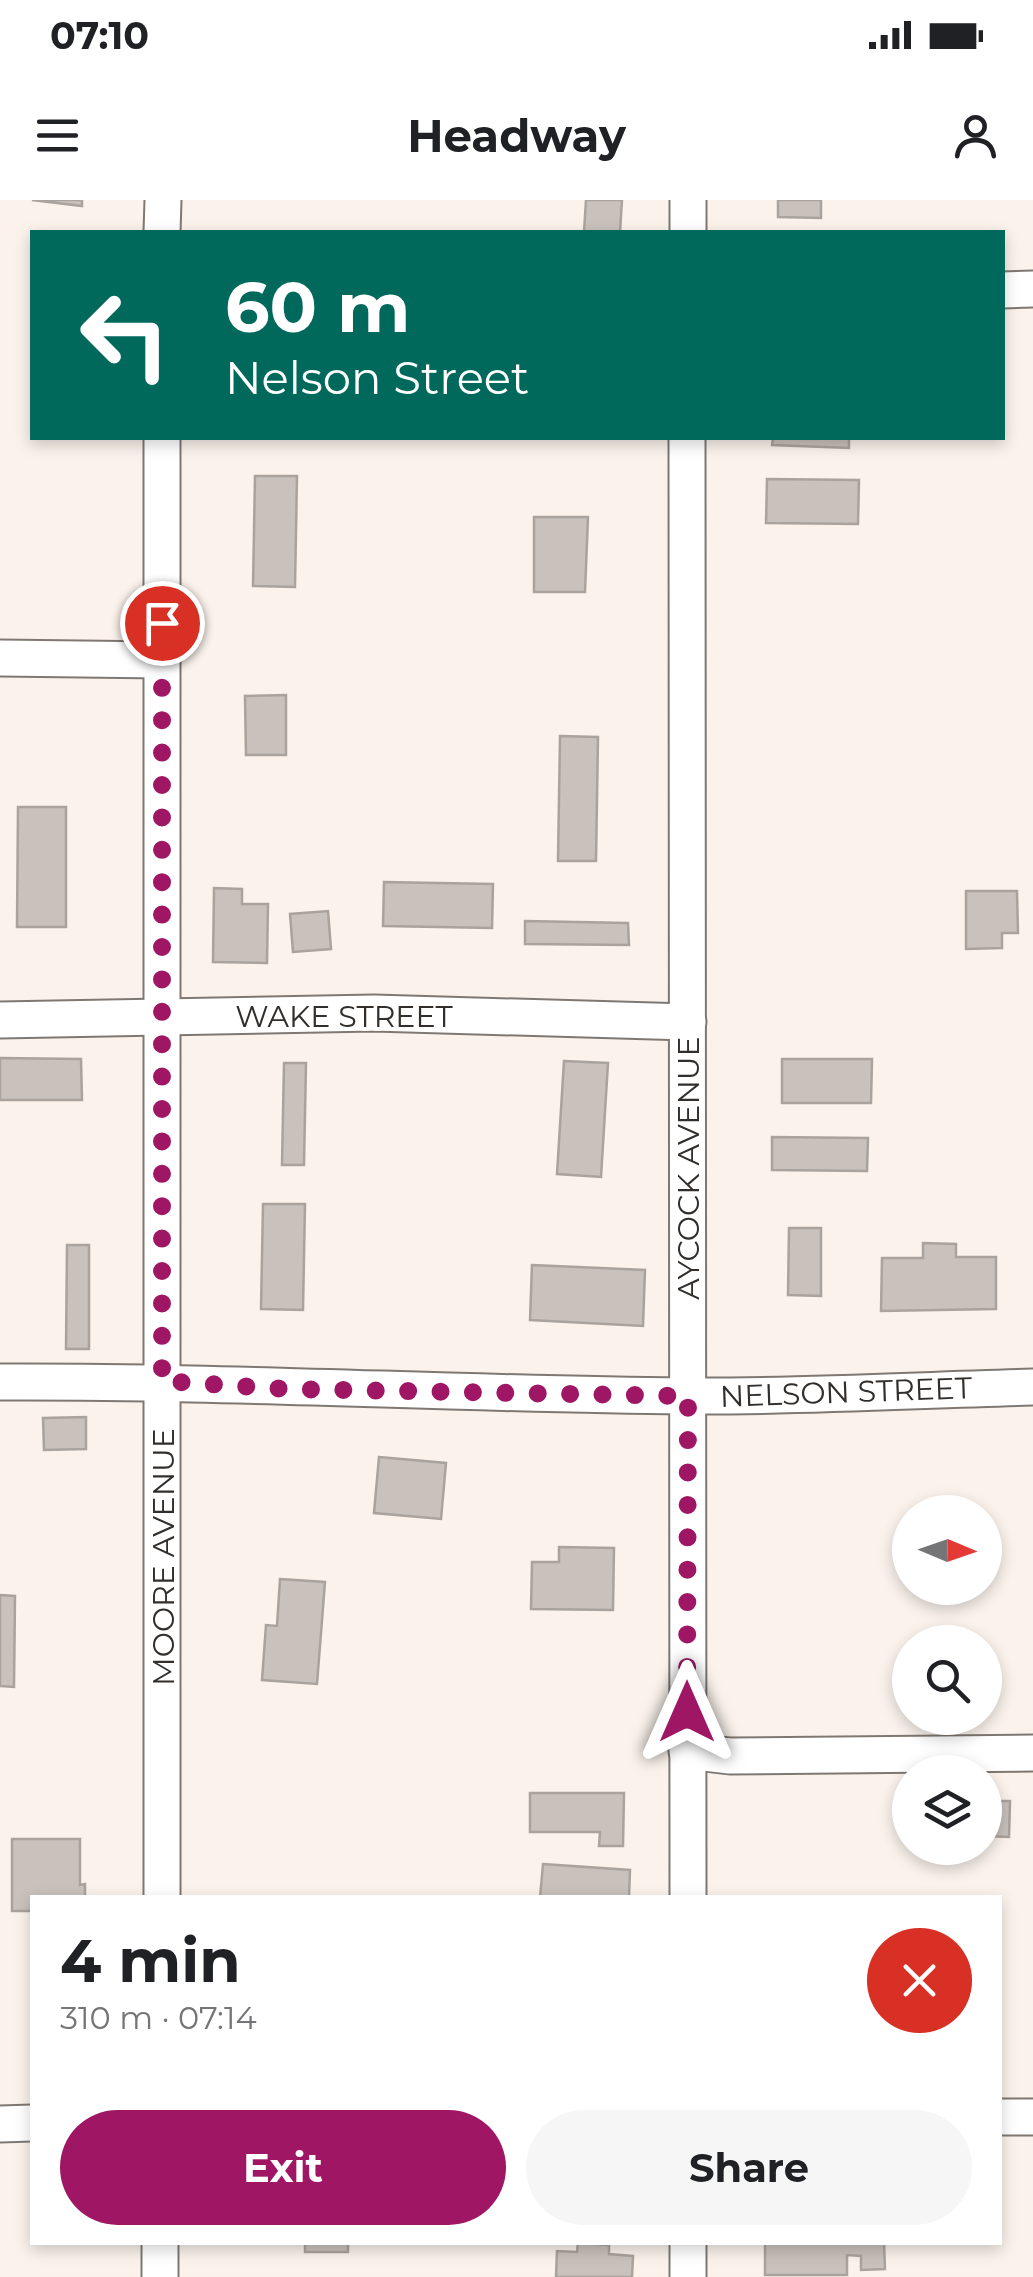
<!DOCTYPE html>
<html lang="en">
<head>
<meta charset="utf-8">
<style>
	body { margin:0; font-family:Montserrat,sans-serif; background:#f6f6f6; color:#202124; height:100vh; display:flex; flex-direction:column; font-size:38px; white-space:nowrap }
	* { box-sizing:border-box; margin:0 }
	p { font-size:32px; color:#757577 }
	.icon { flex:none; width:55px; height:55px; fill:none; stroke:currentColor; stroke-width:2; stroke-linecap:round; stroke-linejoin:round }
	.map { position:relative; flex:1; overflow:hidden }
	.side { position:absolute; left:30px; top:1695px; width:972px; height:350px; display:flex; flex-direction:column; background:#fff; border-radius:0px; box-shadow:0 5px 15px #0003 }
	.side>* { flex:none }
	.hud { position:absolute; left:30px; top:30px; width:975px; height:210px; border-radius:0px; box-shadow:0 5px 15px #0003; background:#00695c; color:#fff; overflow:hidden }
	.needle { width:65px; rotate:92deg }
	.fabs { position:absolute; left:892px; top:1295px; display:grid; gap:20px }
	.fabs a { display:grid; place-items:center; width:110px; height:110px; border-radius:50%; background:#fff; box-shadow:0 5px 15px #0003; font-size:50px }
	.pin { position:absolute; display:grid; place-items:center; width:85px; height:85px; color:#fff; margin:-42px; border:5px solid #fff; border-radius:50%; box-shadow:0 2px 10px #0007 }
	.me { position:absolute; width:110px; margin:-55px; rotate:0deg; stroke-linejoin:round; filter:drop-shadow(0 0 8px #0008) }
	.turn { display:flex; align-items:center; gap:35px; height:210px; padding:0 30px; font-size:45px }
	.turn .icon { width:130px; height:130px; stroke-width:2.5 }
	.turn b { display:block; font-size:70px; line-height:85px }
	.round { display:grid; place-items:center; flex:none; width:105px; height:105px; border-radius:52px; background:#f6f6f6 }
	.head { display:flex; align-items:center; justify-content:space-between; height:170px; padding:0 30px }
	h1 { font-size:60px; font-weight:700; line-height:75px }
	.cta { display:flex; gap:20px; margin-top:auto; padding:20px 30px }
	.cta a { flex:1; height:115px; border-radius:60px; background:#9f1764; color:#fff; font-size:40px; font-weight:700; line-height:115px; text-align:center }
	.cta a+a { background:#f6f6f6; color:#202124 }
	.status { display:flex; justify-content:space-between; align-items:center; height:70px; padding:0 50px; background:#fff; direction:ltr }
	.status svg { height:28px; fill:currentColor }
	header { display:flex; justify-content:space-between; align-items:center; height:130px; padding:0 30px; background:#fff; font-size:45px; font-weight:700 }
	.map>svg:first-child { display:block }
	.building { fill:#c9c1bb; stroke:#aaa39d; stroke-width:2.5 }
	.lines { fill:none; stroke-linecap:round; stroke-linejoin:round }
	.minor-casing { stroke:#7f7872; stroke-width:39 }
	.minor { stroke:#fff; stroke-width:35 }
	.route { stroke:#9f1764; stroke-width:18; stroke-dasharray:0 32.4 }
	.labels { text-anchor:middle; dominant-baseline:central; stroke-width:8; stroke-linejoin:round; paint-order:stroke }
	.street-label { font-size:30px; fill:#312e2b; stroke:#fff }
</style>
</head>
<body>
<div class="status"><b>07:10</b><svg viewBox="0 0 49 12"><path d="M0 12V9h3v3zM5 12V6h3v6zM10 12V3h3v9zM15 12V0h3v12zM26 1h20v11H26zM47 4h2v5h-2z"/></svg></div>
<header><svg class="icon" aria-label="menu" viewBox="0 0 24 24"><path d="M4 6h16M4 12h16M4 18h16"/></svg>Headway<svg class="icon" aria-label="person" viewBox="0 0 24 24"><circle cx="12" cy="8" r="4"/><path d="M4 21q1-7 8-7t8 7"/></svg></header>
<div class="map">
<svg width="1033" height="2077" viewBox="0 0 1033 2077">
	<rect width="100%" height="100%" fill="#faf2eb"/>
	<g class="building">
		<polygon points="32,0 82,0 82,6"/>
		<polygon points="586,0 622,0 620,32 584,32"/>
		<polygon points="778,0 821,0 821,18 778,17"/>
		<polygon points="773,238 849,238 849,248 772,245"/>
		<polygon points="255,276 297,276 295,387 253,386"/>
		<polygon points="767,279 859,280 858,324 766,323"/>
		<polygon points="534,317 588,317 585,392 534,392"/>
		<polygon points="286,495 286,555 246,555 245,496"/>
		<polygon points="560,536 598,537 596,661 558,661"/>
		<polygon points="18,607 66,607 66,727 17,727"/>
		<polygon points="384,682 493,684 492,728 383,726"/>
		<polygon points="214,688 242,689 242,704 268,704 267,763 213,762"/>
		<polygon points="966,691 1017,691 1018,733 1002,733 1002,748 966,749"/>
		<polygon points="328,711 331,749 293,752 290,714"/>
		<polygon points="525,721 628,723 629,745 525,744"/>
		<polygon points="0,858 81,859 82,900 0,900"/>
		<polygon points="782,859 872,859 871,903 782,903"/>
		<polygon points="564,861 608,863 601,977 557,974"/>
		<polygon points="284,863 306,863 304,965 282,965"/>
		<polygon points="772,937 868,938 867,971 772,970"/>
		<polygon points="263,1004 305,1004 303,1110 261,1109"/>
		<polygon points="789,1028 821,1028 821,1096 788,1095"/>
		<polygon points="923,1043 956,1044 956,1057 996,1057 996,1109 881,1111 882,1058 923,1058"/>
		<polygon points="67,1045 89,1045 89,1149 66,1149"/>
		<polygon points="532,1065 645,1070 643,1126 530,1120"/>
		<polygon points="86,1217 86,1249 44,1250 43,1218"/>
		<polygon points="379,1257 446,1263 441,1319 374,1313"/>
		<polygon points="559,1347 614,1348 613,1410 531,1409 532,1362 559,1362"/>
		<polygon points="280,1379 325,1382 317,1484 262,1480 266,1425 277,1426"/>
		<polygon points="0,1395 15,1396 14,1487 0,1486"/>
		<polygon points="530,1593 624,1593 623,1646 599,1646 600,1632 530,1632"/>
		<polygon points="985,1601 1010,1601 1009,1637 985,1636"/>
		<polygon points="12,1639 80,1639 80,1685 85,1684 85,1698 32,1698 32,1711 12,1711"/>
		<polygon points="543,1664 630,1670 629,1698 540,1698"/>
		<rect x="305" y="2042" width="43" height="10"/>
		<polygon points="765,2042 884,2042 885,2069 861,2070 861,2056 847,2055 847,2075 765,2075"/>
		<polygon points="578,2043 609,2045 609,2054 633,2056 632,2077 556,2077 557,2051 577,2052"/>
	</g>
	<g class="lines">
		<g class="minor-casing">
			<g id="minor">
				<polyline points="162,32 163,0"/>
				<polyline points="688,32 688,0"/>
				<polyline points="1002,90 1033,89"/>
				<polyline points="687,238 688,1698"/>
				<polyline points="0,458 162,460"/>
				<polyline points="0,820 374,813 688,822"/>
				<path d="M0 1182C228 1181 456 1194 684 1196 800 1197 917 1190 1033 1187"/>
				<polyline points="687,1551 730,1556 1033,1553"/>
				<polyline points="162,1698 162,238"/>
				<polyline points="1000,1917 1033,1917"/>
				<polyline points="0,1924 32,1923"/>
				<polyline points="160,2077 160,2042"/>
				<polyline points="688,2077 688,2042"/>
			</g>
		</g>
		<use href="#minor" class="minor"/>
	</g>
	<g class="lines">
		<polyline class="route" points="162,423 162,1181 287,1189 688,1196 687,1512"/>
	</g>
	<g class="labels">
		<g class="street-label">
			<text x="344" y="816">WAKE STREET</text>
			<text transform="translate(688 968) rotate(-90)">AYCOCK AVENUE</text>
			<text transform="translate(846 1192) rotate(-2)">NELSON STREET</text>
			<text transform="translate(163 1357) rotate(-90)">MOORE AVENUE</text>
		</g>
	</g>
</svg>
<div class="fabs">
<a><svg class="needle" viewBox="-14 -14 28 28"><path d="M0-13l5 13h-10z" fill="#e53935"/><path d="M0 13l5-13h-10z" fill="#757577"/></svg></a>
<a><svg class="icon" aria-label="search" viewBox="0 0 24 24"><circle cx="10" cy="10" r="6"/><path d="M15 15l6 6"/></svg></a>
<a><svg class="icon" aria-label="layers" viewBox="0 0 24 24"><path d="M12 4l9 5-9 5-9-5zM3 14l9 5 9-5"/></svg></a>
</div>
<div class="pin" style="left:162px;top:423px;background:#d93025"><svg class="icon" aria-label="arrive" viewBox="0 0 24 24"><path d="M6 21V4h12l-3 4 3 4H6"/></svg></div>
<svg class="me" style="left:687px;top:1512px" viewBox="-20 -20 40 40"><path d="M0-17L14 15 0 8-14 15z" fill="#9f1764" stroke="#fff" stroke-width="4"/></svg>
<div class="hud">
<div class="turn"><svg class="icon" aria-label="left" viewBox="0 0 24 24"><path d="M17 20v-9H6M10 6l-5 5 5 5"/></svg><div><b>60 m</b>Nelson Street</div></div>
</div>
<section class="side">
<div class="head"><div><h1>4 min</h1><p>310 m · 07:14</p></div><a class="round" style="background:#d93025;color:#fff"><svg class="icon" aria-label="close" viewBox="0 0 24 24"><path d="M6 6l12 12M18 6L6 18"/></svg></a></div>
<div class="cta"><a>Exit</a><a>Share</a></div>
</section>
</div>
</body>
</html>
